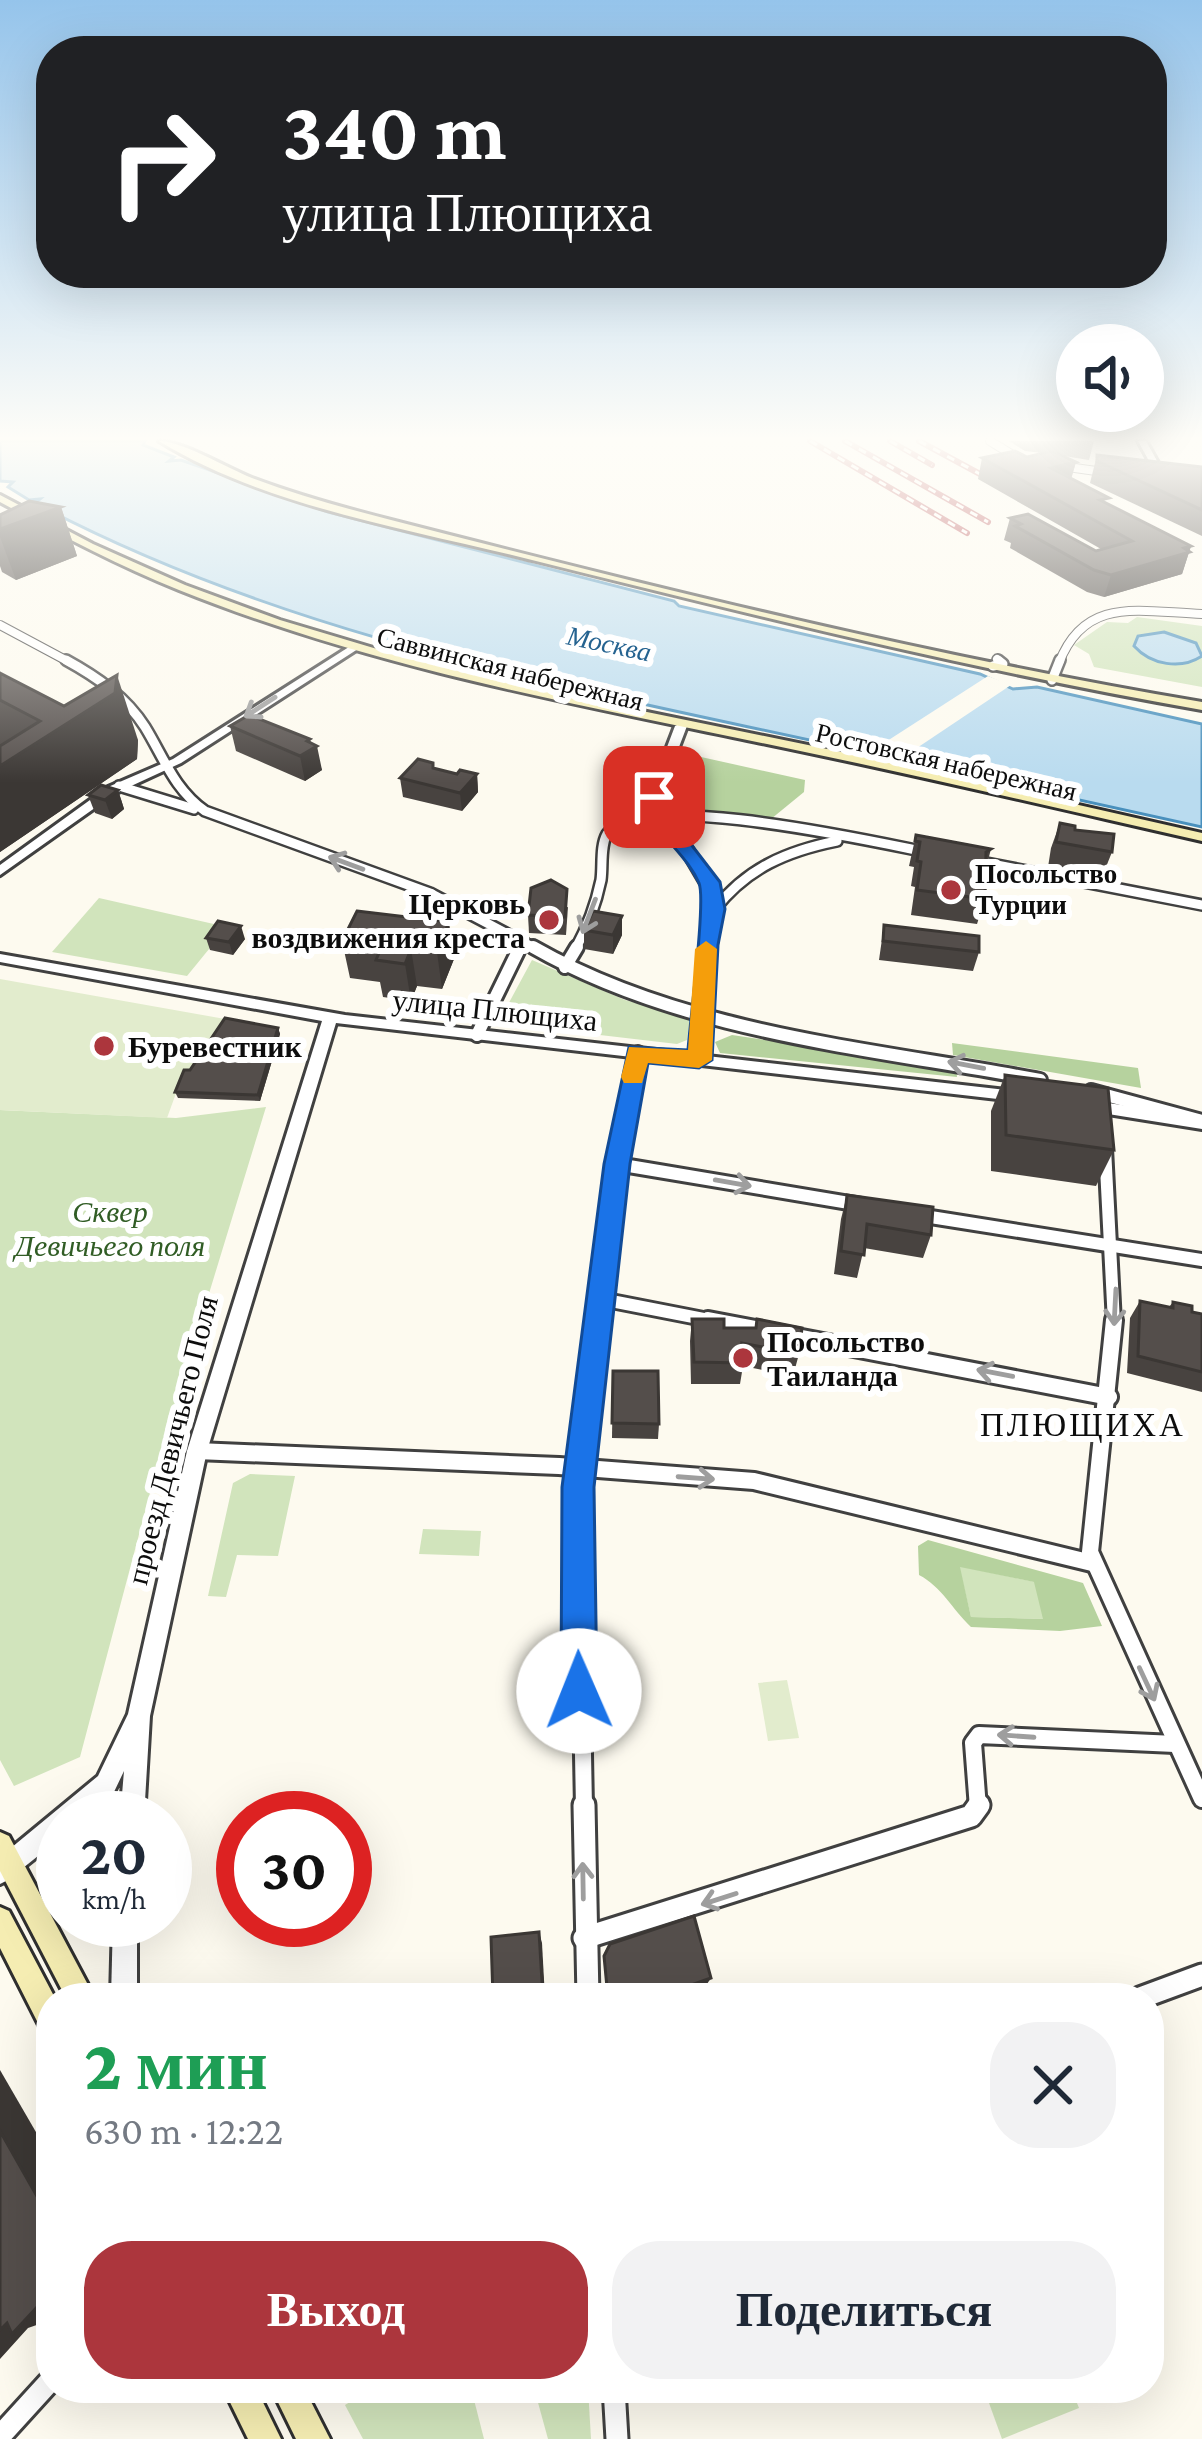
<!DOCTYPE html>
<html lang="ru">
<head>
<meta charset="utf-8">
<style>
	body { margin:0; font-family:"Crimson Pro",serif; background:#f2f2f3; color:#1f2937; height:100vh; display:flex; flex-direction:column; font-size:45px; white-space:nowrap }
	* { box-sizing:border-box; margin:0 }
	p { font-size:39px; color:#747a83 }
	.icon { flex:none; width:66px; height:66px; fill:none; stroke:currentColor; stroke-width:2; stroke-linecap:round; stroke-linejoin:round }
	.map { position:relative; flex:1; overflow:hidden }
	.drawer { position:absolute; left:36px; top:1983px; width:1128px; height:420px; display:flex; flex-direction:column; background:#fff; border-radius:48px; box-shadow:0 12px 48px #0002 }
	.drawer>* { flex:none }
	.banner { position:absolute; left:36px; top:36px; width:1131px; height:252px; border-radius:48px; box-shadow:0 12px 48px #0002; background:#202124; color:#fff; overflow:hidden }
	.tools { position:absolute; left:1056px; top:324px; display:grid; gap:24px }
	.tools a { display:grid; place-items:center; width:108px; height:108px; border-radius:50%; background:#fff; box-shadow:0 12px 48px #0002; font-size:60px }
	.speed { position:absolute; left:36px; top:1791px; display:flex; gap:24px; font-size:60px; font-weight:700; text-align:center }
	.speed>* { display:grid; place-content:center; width:156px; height:156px; border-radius:50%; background:#fff; box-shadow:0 12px 48px #0002; line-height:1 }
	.speed small { font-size:30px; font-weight:400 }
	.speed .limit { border:18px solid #d22; background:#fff; color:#111 }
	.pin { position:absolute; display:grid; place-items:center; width:102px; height:102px; color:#fff; margin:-51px; border-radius:24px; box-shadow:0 6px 18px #0006 }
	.me { position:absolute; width:132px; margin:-66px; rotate:359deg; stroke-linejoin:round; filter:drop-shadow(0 0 9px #0008) }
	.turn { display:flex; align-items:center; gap:42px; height:252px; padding:0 48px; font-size:54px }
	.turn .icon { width:156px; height:156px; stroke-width:2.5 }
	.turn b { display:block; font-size:84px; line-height:102px }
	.round { display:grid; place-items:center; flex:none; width:126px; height:126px; border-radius:48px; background:#f2f2f3 }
	.summary { display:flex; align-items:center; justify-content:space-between; height:204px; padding:0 48px }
	h1 { font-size:72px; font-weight:800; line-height:90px; color:#1e9e55 }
	.cta { display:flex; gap:24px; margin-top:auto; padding:24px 48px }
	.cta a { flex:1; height:138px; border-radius:48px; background:#ac363d; color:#fff; font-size:48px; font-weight:800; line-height:138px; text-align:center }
	.cta a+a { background:#f2f2f3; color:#1f2937 }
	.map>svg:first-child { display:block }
	.green { fill:#d1e4bc }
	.forest { fill:#b6d29e; fill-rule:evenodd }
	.pitch { fill:#e2eccd }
	.water { fill:#b9dbef; stroke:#4990bd; stroke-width:3 }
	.pier { fill:#fdfaef }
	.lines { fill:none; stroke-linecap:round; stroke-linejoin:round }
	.minor-far4-casing { stroke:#404040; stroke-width:10 }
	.minor-far3-casing { stroke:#404040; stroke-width:14 }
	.minor-far2-casing { stroke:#404040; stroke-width:18 }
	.minor-far1-casing { stroke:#404040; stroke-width:22 }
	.minor-casing { stroke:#404040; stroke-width:27 }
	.tertiary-casing { stroke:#404040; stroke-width:6 }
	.secondary-casing { stroke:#2f2f2f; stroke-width:6 }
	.minor-far4 { stroke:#fff; stroke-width:8 }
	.minor-far3 { stroke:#fff; stroke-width:9 }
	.minor-far2 { stroke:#fff; stroke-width:12 }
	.minor-far1 { stroke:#fff; stroke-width:16 }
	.minor { stroke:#fff; stroke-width:21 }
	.tertiary { fill:#fff; fill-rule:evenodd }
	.secondary { fill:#f5edb2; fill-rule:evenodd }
	.rail-casing { stroke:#ac363d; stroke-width:6 }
	.rail { stroke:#fff; stroke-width:3; stroke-dasharray:8; stroke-linecap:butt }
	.wall { fill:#484340 }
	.shaded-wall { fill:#3b3734 }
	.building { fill:#544e4b; stroke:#3b3734; stroke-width:3 }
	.oneway { stroke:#9e9e9e }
	.route { fill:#1a73e8; stroke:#114b97; stroke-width:3 }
	.slow { fill:#f59e0b }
	.poi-dot { fill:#ac363d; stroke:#fff; stroke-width:4.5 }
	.labels { text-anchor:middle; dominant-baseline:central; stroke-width:12; stroke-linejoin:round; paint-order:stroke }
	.far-water-label { font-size:27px; font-style:italic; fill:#256390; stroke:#fff }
	.far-street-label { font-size:27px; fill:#0d0d0d; stroke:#fff }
	.far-poi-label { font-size:27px; font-weight:bold; fill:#0d0d0d; stroke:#fff; text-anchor:start }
	.poi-label { font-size:30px; font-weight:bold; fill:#0d0d0d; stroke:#fff; text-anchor:start }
	.street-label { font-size:30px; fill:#0d0d0d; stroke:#fff }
	.park-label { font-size:30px; font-style:italic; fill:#315d25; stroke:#fff }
	.neighbourhood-label { font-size:33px; letter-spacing:3px; fill:#0d0d0d; stroke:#fff }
</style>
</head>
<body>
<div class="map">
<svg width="1202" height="2439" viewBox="0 0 1202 2439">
	<rect width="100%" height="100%" fill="#fdfaef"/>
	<g class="green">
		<polygon points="1137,617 1202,626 1202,687 1094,667 1089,654 1074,645 1107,622 1128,623"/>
		<polygon points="615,759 651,768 649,778 643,778 648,781 642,809 614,809 604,800 604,777 623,777 622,770 614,770"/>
		<polygon points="99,898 227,927 187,976 52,952"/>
		<polygon points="532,960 625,1000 690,1017 687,1040 677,1044 498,1023"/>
		<polygon points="266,1107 163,1444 80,1757 14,1786 0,1760 0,1110 176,1118"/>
		<polygon points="250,1474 295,1476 278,1556 237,1555 226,1597 208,1596 233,1483"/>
		<polygon points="423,1529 481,1531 479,1556 419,1554"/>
		<polygon points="959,1566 1035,1582 1044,1619 971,1617"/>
		<polygon points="373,2388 471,2388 484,2439 363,2439 345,2405"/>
		<polygon points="534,2388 588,2388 591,2439 548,2439"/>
		<polygon points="1019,2388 1071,2388 1079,2408 1002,2439 989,2403"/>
	</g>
	<g class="forest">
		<polygon points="692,755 805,780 804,792 771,819 671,809 668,782"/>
		<polygon points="732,1035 956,1069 957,1077 720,1053 715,1042"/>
		<polygon points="952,1043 1138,1068 1141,1088 953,1055"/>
		<path d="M928 1540 1083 1583 1102 1626 1060 1631 971 1627C952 1609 942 1587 919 1575L918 1546ZM960 1567 1034 1582 1043 1619 971 1617Z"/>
	</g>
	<g class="pitch">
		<polygon points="0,979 225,1019 190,1073 183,1074 167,1118 0,1110"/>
		<polygon points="787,1680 799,1738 768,1741 758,1683"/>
	</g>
	<g class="water">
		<path d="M0 441H145L143 445 174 457 169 461 181 460 328 512 674 601 679 606 980 674 1013 689 1037 687 1202 724V827L903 761 873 746H837C563 686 285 636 35 503L40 499 29 500 8 487 13 482 0 481Z"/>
		<path d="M1164 632 1196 643 1202 656C1181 670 1151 665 1134 646L1138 636Z"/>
	</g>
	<polygon class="pier" points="988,676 1011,685 896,762 870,752"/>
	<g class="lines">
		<g class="minor-far4-casing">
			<g id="minor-far4">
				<polyline points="990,441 1024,462"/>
				<polyline points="1061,466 1110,473"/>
				<polyline points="0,625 71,663"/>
				<polyline points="997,659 1002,663"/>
				<path d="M1059 663C1085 595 1141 612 1202 614"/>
			</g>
		</g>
		<g class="minor-far3-casing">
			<g id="minor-far3">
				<path d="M66 660C97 677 126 697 145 727 164 758 174 789 205 811L430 893 538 950"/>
				<polyline points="993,666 1003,664 998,660"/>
				<polyline points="1052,680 1060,660"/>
				<polyline points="119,786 194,809"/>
				<polyline points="971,860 1202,905"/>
				<path d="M715 909C747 868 787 851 837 841"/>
				<polyline points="518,950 523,940"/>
				<path d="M575 950C587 928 596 904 601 880 603 866 600 846 607 834 636 788 875 842 926 852"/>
			</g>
		</g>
		<g class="minor-far2-casing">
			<g id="minor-far2">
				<path d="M533 947C685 1034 871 1048 1040 1080"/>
				<polyline points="565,967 577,947"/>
				<polyline points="477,1035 520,947"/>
				<polyline points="1091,1091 1202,1121"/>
				<polyline points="1105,1148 1114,1323"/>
				<polyline points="617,1164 861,1205"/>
				<polyline points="918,1215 1202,1260"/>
				<polyline points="601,1299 724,1323"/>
				<polyline points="598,1323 617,1164 638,1053"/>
			</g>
		</g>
		<g class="minor-far1-casing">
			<g id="minor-far1">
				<polyline points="708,1320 1109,1397"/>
				<polyline points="1114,1320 1090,1552 1202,1799"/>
				<polyline points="197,1451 559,1466 754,1481 1092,1563"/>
				<polyline points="584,1808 578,1487 598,1320"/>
				<polyline points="978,1808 973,1743 979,1735 1175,1744"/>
			</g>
		</g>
		<g class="minor-casing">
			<g id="minor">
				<polyline points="584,1805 588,1998"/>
				<polyline points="584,1938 971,1816 979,1805"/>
				<polyline points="1140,1998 1202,1975"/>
				<polyline points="614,2388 617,2439"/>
				<polyline points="0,2436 51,2380"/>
			</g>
		</g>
		<g class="tertiary-casing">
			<g id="tertiary">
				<polygon points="1138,441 1146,441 1166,477 1202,480 1202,486 1160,481"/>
				<polygon points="352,645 361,647 181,763 116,793 0,875 0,865 108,787 173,759"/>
				<polygon points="681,723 687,726 660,797 664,813 689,843 720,896 707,1056 1015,1091 1023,1096 1020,1100 1015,1101 336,1023 207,1451 150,1716 144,1818 120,1818 124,1771 114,1792 84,1818 63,1818 63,1836 8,1880 0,1884 0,1857 98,1776 128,1714 187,1451 322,1021 0,962 0,954 345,1015 692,1054 708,896 678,845 652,814 648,797 675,726"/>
				<polygon points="1088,1100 1202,1117 1202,1129 1083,1110 1080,1106"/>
				<polygon points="113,1920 137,1920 137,1998 111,1998"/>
			</g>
		</g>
		<g class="secondary-casing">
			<g id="secondary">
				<path d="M159 441C182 441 227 468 252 478 297 495 344 508 391 520 660 589 929 656 1202 702V710C973 670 749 614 524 558 407 529 262 505 159 441Z"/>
				<path d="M0 495 93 544 185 585 280 620 377 649 569 696 876 759 1202 833V841C1057 808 913 774 767 744 569 703 368 666 179 590 117 565 59 534 0 502Z"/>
				<polygon points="0,1832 9,1836 95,1998 66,1998 0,1871"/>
				<polygon points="0,1907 9,1911 55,1998 51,1998 51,2033 41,2029 0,1948"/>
				<polygon points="223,2388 256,2388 281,2439 248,2439"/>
				<polygon points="271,2388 304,2388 330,2439 296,2439"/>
			</g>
		</g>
		<use href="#minor-far4" class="minor-far4"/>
		<use href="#minor-far3" class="minor-far3"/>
		<use href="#minor-far2" class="minor-far2"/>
		<use href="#minor-far1" class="minor-far1"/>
		<use href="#minor" class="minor"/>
		<use href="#tertiary" class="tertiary"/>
		<use href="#secondary" class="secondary"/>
		<g class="rail-casing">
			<g id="rail">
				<polyline points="810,441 967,533"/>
				<polyline points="845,441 988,522"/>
				<polyline points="890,441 932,465"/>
				<polyline points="919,441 980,474"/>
			</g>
		</g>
		<use href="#rail" class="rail"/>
	</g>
	<g class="wall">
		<polygon points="1009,441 1094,441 1089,460 1064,456 1076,462 1071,478 1107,503 1191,546 1182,574 1104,597 1087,592 1010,548 1011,543 1004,540 1010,518 1096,551 1101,549 978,479 982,458 1027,457 1042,453 1025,451"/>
		<polygon points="1097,455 1202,467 1202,536 1090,483"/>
		<polygon points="61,507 77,556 16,580 2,572 0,566 0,515"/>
		<polygon points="0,673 64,706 138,740 137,759 0,852"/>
		<polygon points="230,726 311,743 322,770 305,781 236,751"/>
		<polygon points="434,768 457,774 477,774 478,792 462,811 403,797 400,778"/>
		<polygon points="118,790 124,809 112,819 95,813 88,795"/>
		<polygon points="1060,823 1112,852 1102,877 1048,867 1051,848"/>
		<polygon points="916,835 991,849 986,868 985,899 977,924 911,915 915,887 911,886 914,867 909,866"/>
		<polygon points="568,907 566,935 529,933 528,915"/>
		<polygon points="357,911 454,959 442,989 417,986 411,1001 383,997 380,982 350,978 342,941"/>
		<polygon points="884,925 979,952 973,971 879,960"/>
		<polygon points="584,930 622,935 613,954 584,949"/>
		<polygon points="206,938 245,939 233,955 210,950"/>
		<polygon points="278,1028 280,1034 260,1101 178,1098 175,1092 190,1070"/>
		<polygon points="1005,1075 1114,1150 1096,1186 991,1171 991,1111"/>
		<polygon points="847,1195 931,1235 923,1258 864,1248 857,1278 834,1274 841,1219"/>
		<polygon points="1140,1301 1169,1307 1173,1302 1192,1312 1202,1314 1202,1392 1127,1373 1130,1318"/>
		<polygon points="692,1319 799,1354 793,1376 743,1366 740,1384 691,1384 690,1341"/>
		<polygon points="613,1371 659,1424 658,1439 612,1438"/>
	</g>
	<g class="shaded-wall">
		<polygon points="1076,462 1070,483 1051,468"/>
		<polygon points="61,507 77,556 16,580 0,537 0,529"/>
		<polygon points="1191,546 1182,574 1104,597 1111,575"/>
		<polygon points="117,675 138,740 137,759 0,852 0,766"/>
		<polygon points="310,739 312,749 317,746 322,770 305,781 300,756 307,741"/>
		<polygon points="477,774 478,792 462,811 460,793"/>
		<polygon points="118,790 124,809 112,819 105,800"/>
		<polygon points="622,916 622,935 613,954 613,935"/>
		<polygon points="449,922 454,959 442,989 437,952"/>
		<polygon points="241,926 245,939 233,955 229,942"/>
		<polygon points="411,949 417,986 411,1001 405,964"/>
		<polygon points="278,1028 280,1034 260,1101 258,1095"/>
		<polygon points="539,1932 542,1943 545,1998 543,1998"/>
		<polygon points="711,1978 705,1987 672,1998 655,1998"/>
		<polygon points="0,2070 51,2158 51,2221 0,2131"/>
		<polygon points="51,2292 51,2320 28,2328 0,2359 0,2330 7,2323"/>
	</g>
	<g class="building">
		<polygon points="1015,451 1027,457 1052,451 1076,462 1051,468 1109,498 1100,500 1191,546 1184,548 1190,552 1111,575 1094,570 1015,526 1021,524 1010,518 1028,514 1096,551 1132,541 982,458"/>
		<polygon points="1097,455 1202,467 1202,510 1097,461"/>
		<polygon points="29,501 61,507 0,529 0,515"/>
		<polygon points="0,673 64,706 117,675 115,693 0,766 0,746 40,721 0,700"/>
		<polygon points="249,715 310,739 307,741 317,746 300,756 230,726"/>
		<polygon points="418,759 433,763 433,768 457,774 460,770 477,774 460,793 400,778"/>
		<polygon points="101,785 118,790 105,800 88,795"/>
		<polygon points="1060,823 1075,826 1075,830 1114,834 1112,852 1056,842"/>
		<polygon points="916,835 991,849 986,852 985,899 917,890 921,862 917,861 920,842 915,841"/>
		<polygon points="551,880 567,889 565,917 528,915 531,888"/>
		<polygon points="357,911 449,922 437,952 411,949 405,964 376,960 382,946 342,941"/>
		<polygon points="593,911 622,916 613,935 584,930"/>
		<polygon points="218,921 241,926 229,942 206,938"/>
		<polygon points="884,925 979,936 979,952 883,941"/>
		<polygon points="225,1018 278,1028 258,1095 175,1092 184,1070 190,1070"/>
		<polygon points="1005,1075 1108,1088 1114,1150 1006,1135"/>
		<polygon points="847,1195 933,1207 931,1235 867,1224 864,1255 841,1251"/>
		<polygon points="1140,1301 1173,1308 1173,1302 1192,1306 1192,1312 1202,1314 1202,1372 1138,1356"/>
		<polygon points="692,1319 724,1319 724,1328 756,1328 757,1319 802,1328 799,1354 742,1343 744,1363 694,1362"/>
		<polygon points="613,1371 658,1371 659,1424 612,1423"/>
		<polygon points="694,1916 711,1978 655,1998 608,1998 604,1956 610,1944"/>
		<polygon points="539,1932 543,1998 493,1998 491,1937"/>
		<polygon points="0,2131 51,2221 51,2292 12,2334 7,2323 0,2330"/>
	</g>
	<defs><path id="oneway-shaft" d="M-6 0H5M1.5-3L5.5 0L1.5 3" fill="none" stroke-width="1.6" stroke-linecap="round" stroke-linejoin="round" transform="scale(3)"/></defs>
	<g class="oneway">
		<use href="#oneway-shaft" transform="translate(260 707) rotate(147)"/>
		<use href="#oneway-shaft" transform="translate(346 863) rotate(-160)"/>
		<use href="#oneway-shaft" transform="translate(589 916) rotate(111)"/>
		<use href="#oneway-shaft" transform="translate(966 1065) rotate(-169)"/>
		<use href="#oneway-shaft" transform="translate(733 1183) rotate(10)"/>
		<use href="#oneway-shaft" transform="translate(1115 1307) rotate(93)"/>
		<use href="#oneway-shaft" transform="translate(995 1373) rotate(-169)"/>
		<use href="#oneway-shaft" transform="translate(696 1478) rotate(4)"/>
		<use href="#oneway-shaft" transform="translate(1147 1684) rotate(65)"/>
		<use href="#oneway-shaft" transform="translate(1016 1736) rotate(-176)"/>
		<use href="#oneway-shaft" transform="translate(583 1881) rotate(-91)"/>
		<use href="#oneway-shaft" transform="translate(719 1899) rotate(162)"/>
	</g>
	<linearGradient id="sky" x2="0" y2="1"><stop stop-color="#95c4eb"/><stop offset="0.56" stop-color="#fefdf8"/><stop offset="1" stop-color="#fefdf8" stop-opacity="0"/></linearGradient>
	<rect width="1202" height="783" fill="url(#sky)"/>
	<path class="route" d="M654 791 661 793 667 813 720 882 725 909 718 945 712 1060 699 1068 648 1063 630 1164 594 1487 597 1691 592 1704 579 1709 567 1704 561 1691 562 1487 604 1164 629 1047 688 1050C690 1021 706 900 699 883 685 851 651 832 644 797Z"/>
	<polygon class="slow" points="706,941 717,949 712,1060 699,1068 648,1063 642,1083 624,1083 621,1077 629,1047 688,1050 695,949"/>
	<g class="poi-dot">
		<circle cx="951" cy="890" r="12"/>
		<circle cx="549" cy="920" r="12"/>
		<circle cx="104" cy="1046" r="12"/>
		<circle cx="743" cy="1358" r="12"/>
	</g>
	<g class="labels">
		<g class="far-water-label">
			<text transform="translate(609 644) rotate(12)">Москва</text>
		</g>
		<g class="far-street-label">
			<text transform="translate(510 669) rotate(14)">Саввинская набережная</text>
			<text transform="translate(946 762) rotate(13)">Ростовская набережная</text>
		</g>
		<g class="far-poi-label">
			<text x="975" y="874">Посольство<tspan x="975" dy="31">Турции</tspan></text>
		</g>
		<g class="poi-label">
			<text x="525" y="903" text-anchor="end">Церковь<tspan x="525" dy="34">воздвижения креста</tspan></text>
			<text x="128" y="1046">Буревестник</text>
			<text x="767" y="1341">Посольство<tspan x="767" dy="34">Таиланда</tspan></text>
		</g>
		<g class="street-label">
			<text transform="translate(495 1010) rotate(6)">улица Плющиха</text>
			<text transform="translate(172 1440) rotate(-76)">проезд Девичьего Поля</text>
		</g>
		<g class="park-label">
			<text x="110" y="1211">Сквер<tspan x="110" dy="34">Девичьего поля</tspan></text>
		</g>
		<g class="neighbourhood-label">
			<text x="1083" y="1424">ПЛЮЩИХА</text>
		</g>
	</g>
</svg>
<div class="tools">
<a><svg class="icon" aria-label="sound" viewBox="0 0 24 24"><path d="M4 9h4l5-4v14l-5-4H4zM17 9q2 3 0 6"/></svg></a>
</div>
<div class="speed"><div>20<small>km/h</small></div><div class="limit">30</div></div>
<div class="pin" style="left:654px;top:797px;background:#d93025"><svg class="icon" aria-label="arrive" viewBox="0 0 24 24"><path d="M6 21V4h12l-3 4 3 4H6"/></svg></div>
<svg class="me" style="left:579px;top:1691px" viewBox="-20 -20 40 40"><circle r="19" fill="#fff"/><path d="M0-13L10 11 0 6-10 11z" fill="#1a73e8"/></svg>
<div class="banner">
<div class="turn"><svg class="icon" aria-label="right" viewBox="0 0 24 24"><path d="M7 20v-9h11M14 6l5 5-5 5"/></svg><div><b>340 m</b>улица Плющиха</div></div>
</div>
<section class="drawer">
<div class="summary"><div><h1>2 мин</h1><p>630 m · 12:22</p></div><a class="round"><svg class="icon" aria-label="close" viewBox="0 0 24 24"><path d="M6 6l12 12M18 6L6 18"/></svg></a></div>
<div class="cta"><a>Выход</a><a>Поделиться</a></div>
</section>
</div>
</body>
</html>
